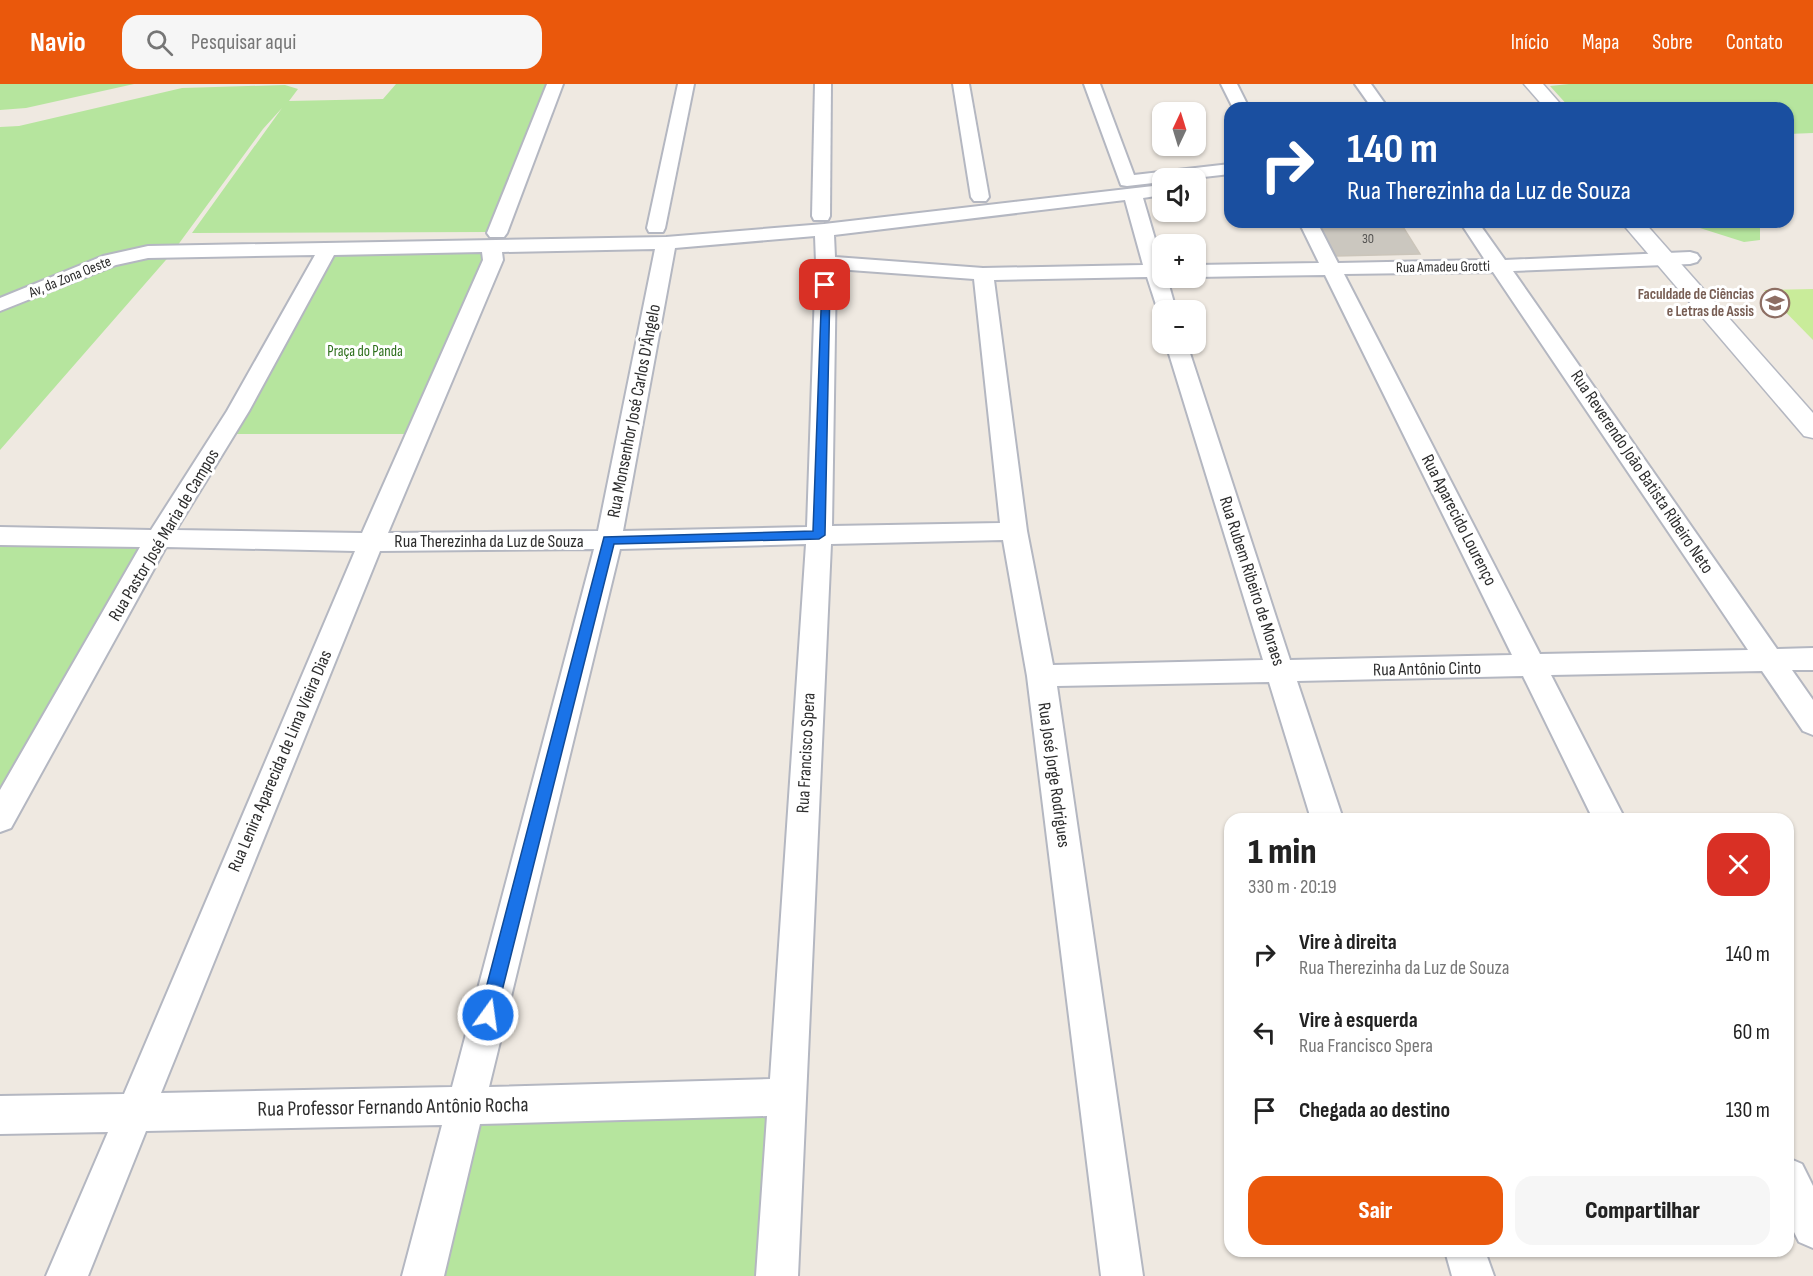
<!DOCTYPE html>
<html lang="pt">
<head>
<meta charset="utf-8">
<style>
	body { margin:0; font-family:"Sofia Sans Condensed",sans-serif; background:#f6f6f6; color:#222; height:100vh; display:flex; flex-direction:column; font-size:22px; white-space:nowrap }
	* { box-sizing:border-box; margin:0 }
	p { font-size:20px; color:#767676 }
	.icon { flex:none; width:33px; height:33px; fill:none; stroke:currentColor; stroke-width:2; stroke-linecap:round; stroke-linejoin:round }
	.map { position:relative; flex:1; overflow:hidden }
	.sheet { position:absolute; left:1224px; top:729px; width:570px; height:444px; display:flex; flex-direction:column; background:#fff; border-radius:18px; box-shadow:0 2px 4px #0004 }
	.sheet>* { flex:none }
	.hud { position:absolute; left:1224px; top:18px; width:570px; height:126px; border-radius:18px; box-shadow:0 2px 4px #0004; background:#1a4fa0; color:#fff; overflow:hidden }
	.needle { width:39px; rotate:4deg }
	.controls { position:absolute; left:1152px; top:18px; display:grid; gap:12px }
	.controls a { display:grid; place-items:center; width:54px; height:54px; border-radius:12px; background:#fff; box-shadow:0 2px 4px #0004; font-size:30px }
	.pin { position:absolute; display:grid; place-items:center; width:51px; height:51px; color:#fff; margin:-26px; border-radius:12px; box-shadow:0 3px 9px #0006 }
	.me { position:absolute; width:66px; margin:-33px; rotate:14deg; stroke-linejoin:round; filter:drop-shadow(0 0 4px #0008) }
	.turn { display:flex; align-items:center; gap:21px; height:126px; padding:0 24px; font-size:27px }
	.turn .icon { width:78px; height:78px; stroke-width:2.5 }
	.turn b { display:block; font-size:42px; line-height:51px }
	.round { display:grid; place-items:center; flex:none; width:63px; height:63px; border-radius:18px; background:#f6f6f6 }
	.headline { display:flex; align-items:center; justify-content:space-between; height:102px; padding:0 24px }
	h1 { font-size:36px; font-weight:800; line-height:45px }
	.cta { display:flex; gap:12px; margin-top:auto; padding:12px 24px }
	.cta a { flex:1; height:69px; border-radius:18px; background:#ea580c; color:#fff; font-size:24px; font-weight:800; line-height:69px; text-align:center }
	.cta a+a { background:#f6f6f6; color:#222 }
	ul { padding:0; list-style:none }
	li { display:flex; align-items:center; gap:18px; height:78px; padding:0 24px }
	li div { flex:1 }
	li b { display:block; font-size:22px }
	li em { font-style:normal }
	header { display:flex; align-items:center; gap:36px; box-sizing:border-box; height:84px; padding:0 30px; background:#ea580c; color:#fff }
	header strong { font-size:28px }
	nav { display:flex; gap:33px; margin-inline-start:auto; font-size:21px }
	.search { width:420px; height:54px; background:#f6f6f6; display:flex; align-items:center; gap:15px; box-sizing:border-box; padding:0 21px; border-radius:18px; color:#767676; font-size:22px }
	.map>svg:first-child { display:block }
	.green { fill:#b6e59e }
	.pitch { fill:#c9ec9a }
	.building { fill:#cbc7bf; stroke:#cbc5ba; stroke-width:1.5 }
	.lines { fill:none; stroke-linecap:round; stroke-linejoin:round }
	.minor-casing { stroke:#b4b7c1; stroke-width:4 }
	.secondary-casing { stroke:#b4b7c1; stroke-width:3 }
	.minor { fill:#fff; fill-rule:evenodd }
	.secondary { fill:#fff; fill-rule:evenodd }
	.route { fill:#1a73e8; stroke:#114b97; stroke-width:1.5 }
	.labels { text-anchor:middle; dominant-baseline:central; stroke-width:6; stroke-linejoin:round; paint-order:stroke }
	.far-number-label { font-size:14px; fill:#555452 }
	.far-street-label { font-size:15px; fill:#2e2e2e; stroke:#fff }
	.far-education-label { font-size:15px; font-weight:bold; fill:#785e54; stroke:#fff; text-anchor:end }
	.far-park-label { font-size:15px; fill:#2c6e1b; stroke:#fff }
	.street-label { font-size:18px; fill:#2e2e2e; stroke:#fff }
	.near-street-label { font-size:21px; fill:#2e2e2e; stroke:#fff }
</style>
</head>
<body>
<header>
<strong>Navio</strong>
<div class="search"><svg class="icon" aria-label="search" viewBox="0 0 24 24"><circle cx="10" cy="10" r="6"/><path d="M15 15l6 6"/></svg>Pesquisar aqui</div>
<nav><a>Início</a><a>Mapa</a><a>Sobre</a><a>Contato</a></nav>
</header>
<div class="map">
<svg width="1813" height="1192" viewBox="0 0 1813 1192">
	<rect width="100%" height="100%" fill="#efe9e1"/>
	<g class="green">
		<polygon points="0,0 134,0 26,24 0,26"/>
		<polygon points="396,0 549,0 490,148 192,149 282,24 263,45 172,169 0,366 0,43 19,42 182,4 285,1 298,5 289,17 383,15"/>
		<polygon points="1569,0 1813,0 1813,49 1788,50 1788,24 1570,24 1550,2"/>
		<polygon points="1681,138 1760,138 1760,156 1744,158"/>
		<polygon points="487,162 493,176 418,350 224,350 327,166"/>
		<polygon points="0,456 154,458 0,728"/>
		<polygon points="787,1013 773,1192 430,1192 464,1022"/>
	</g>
	<polygon class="pitch" points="1813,205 1813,256 1764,206"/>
	<polygon class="building" points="1317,138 1400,138 1420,170 1336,172"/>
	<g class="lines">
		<g class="minor-casing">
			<g id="minor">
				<polygon points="547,0 563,0 507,149 504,153 490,153 487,149"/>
				<polygon points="678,0 694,0 665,144 663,148 649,148 647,144"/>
				<polygon points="815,0 831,0 830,132 828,136 814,136 812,132"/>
				<polygon points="953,0 969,0 989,113 986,117 974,117 971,113"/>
				<polygon points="1084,0 1100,0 1134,91 1230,80 1230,90 1195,94 1162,94 1162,98 1127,102 1121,101"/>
				<polygon points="1221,0 1237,0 1249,24 1233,24"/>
				<polygon points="1355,0 1371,0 1388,24 1372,24"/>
				<path d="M1162 101V111L1143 114 1162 179V194H1167L1176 226H1162V231L1159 230 1147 193 994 196 1027 447 1053 581 1263 576 1166 260H1187L1290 576 1512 571 1325 191 1196 193V181L1319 179 1299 138H1317L1338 179 1485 176 1460 138H1478L1505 176 1690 168 1697 170 1700 174 1697 178 1690 180 1513 187 1777 565 1813 564V586H1792L1813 616V651L1803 647 1762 587 1551 591 1625 735H1593L1523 592 1297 597 1343 735H1311L1269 598 1057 602 1143 1192H1101L1027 592 1003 456 831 460 798 1192H756L767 1032 480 1040 444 1192H402L442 1041 146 1047 88 1192H46L108 1048 0 1050V1012L124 1010 355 467 166 463 11 744 0 748V706L140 463 0 461V443L151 446 227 327 315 171 148 174 116 181 0 227V214L103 172 148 162 666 153 824 140ZM1125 116 1143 181 983 184 835 173 834 151ZM815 152 816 178 807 443 623 447 675 164ZM655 165 598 447 388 449 503 176 502 168ZM482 168 483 176 362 449 176 446 249 327 334 171ZM836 185 974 195 1000 439 832 442ZM1493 188 1748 566 1540 570 1344 190ZM806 460 770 995 489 1003 620 465ZM594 465 452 1003 161 1009 380 467Z"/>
				<polygon points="1788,1074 1802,1080 1813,1102 1813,1164 1799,1158 1788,1136"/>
				<polygon points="1445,1167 1485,1167 1494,1192 1452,1192"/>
			</g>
		</g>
		<g class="secondary-casing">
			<g id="secondary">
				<polygon points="1524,0 1543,0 1564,24 1545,24"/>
				<polygon points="1621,138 1644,138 1813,329 1813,354 1804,352"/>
			</g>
		</g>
		<use href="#minor" class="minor"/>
		<use href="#secondary" class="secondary"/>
	</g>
	<polygon class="route" points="822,199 830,201 825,451 819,455 614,460 496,931 494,937 488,940 481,937 479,931 604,453 813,447"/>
	<defs>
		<g id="university-ring" transform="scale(1.5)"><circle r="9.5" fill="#fff" stroke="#8d6e63" stroke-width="1.5"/><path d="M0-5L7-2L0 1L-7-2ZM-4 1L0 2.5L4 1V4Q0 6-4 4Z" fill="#8d6e63"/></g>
	</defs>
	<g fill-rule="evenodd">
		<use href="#university-ring" x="1775" y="219"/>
	</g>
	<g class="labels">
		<g class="far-number-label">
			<text x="1368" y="154">30</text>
		</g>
		<g class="far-street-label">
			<text transform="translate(1443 183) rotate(-1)">Rua Amadeu Grotti</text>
			<text transform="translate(70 193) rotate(-22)">Av, da Zona Oeste</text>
		</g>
		<g class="far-education-label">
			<text x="1754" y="210">Faculdade de Ciências<tspan x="1754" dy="17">e Letras de Assis</tspan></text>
		</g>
		<g class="far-park-label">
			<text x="365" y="267">Praça do Panda</text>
		</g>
		<g class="street-label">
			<text transform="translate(634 327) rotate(-79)">Rua Monsenhor José Carlos D'Ângelo</text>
			<text transform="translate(1642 388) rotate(56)">Rua Reverendo João Batista Ribeiro Neto</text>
			<text transform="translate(1459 436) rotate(63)">Rua Aparecido Lourenço</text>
			<text transform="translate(164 451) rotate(-59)">Rua Pastor José Maria de Campos</text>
			<text x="489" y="457">Rua Therezinha da Luz de Souza</text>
			<text transform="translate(1252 497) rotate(72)">Rua Rubem Ribeiro de Moraes</text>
			<text transform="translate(1427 585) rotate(-1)">Rua Antônio Cinto</text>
			<text transform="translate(806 669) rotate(-87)">Rua Francisco Spera</text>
			<text transform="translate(280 677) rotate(-67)">Rua Lenira Aparecida de Lima Vieira Dias</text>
			<text transform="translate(1054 691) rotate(82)">Rua José Jorge Rodrigues</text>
		</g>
		<g class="near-street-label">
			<text transform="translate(393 1023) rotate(-1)">Rua Professor Fernando Antônio Rocha</text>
		</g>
	</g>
</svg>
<div class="controls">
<a><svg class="needle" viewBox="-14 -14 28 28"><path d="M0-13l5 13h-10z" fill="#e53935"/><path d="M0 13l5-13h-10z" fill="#767676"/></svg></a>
<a><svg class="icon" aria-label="sound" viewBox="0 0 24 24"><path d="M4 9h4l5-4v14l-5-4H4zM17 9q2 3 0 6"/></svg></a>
<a>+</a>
<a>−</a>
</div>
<div class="pin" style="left:825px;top:201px;background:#d93025"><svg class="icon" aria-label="arrive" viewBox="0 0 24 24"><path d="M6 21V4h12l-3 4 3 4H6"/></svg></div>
<svg class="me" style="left:488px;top:931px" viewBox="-20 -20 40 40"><circle r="17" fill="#1a73e8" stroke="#fff" stroke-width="3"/><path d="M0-11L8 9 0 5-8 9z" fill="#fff"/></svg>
<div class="hud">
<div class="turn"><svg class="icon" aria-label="right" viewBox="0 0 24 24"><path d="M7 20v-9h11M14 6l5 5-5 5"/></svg><div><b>140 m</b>Rua Therezinha da Luz de Souza</div></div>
</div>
<section class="sheet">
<div class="headline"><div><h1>1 min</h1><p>330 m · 20:19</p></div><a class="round" style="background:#d93025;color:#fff"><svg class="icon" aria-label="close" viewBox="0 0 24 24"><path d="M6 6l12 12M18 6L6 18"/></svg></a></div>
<ul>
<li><svg class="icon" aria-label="right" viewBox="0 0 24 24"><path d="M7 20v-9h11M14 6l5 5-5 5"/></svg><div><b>Vire à direita</b><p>Rua Therezinha da Luz de Souza</p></div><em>140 m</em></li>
<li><svg class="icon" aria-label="left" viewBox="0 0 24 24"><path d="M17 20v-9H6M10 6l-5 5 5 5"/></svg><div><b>Vire à esquerda</b><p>Rua Francisco Spera</p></div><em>60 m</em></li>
<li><svg class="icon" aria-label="arrive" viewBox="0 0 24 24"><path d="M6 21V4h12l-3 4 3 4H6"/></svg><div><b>Chegada ao destino</b></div><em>130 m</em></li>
</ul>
<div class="cta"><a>Sair</a><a>Compartilhar</a></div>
</section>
</div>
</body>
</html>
